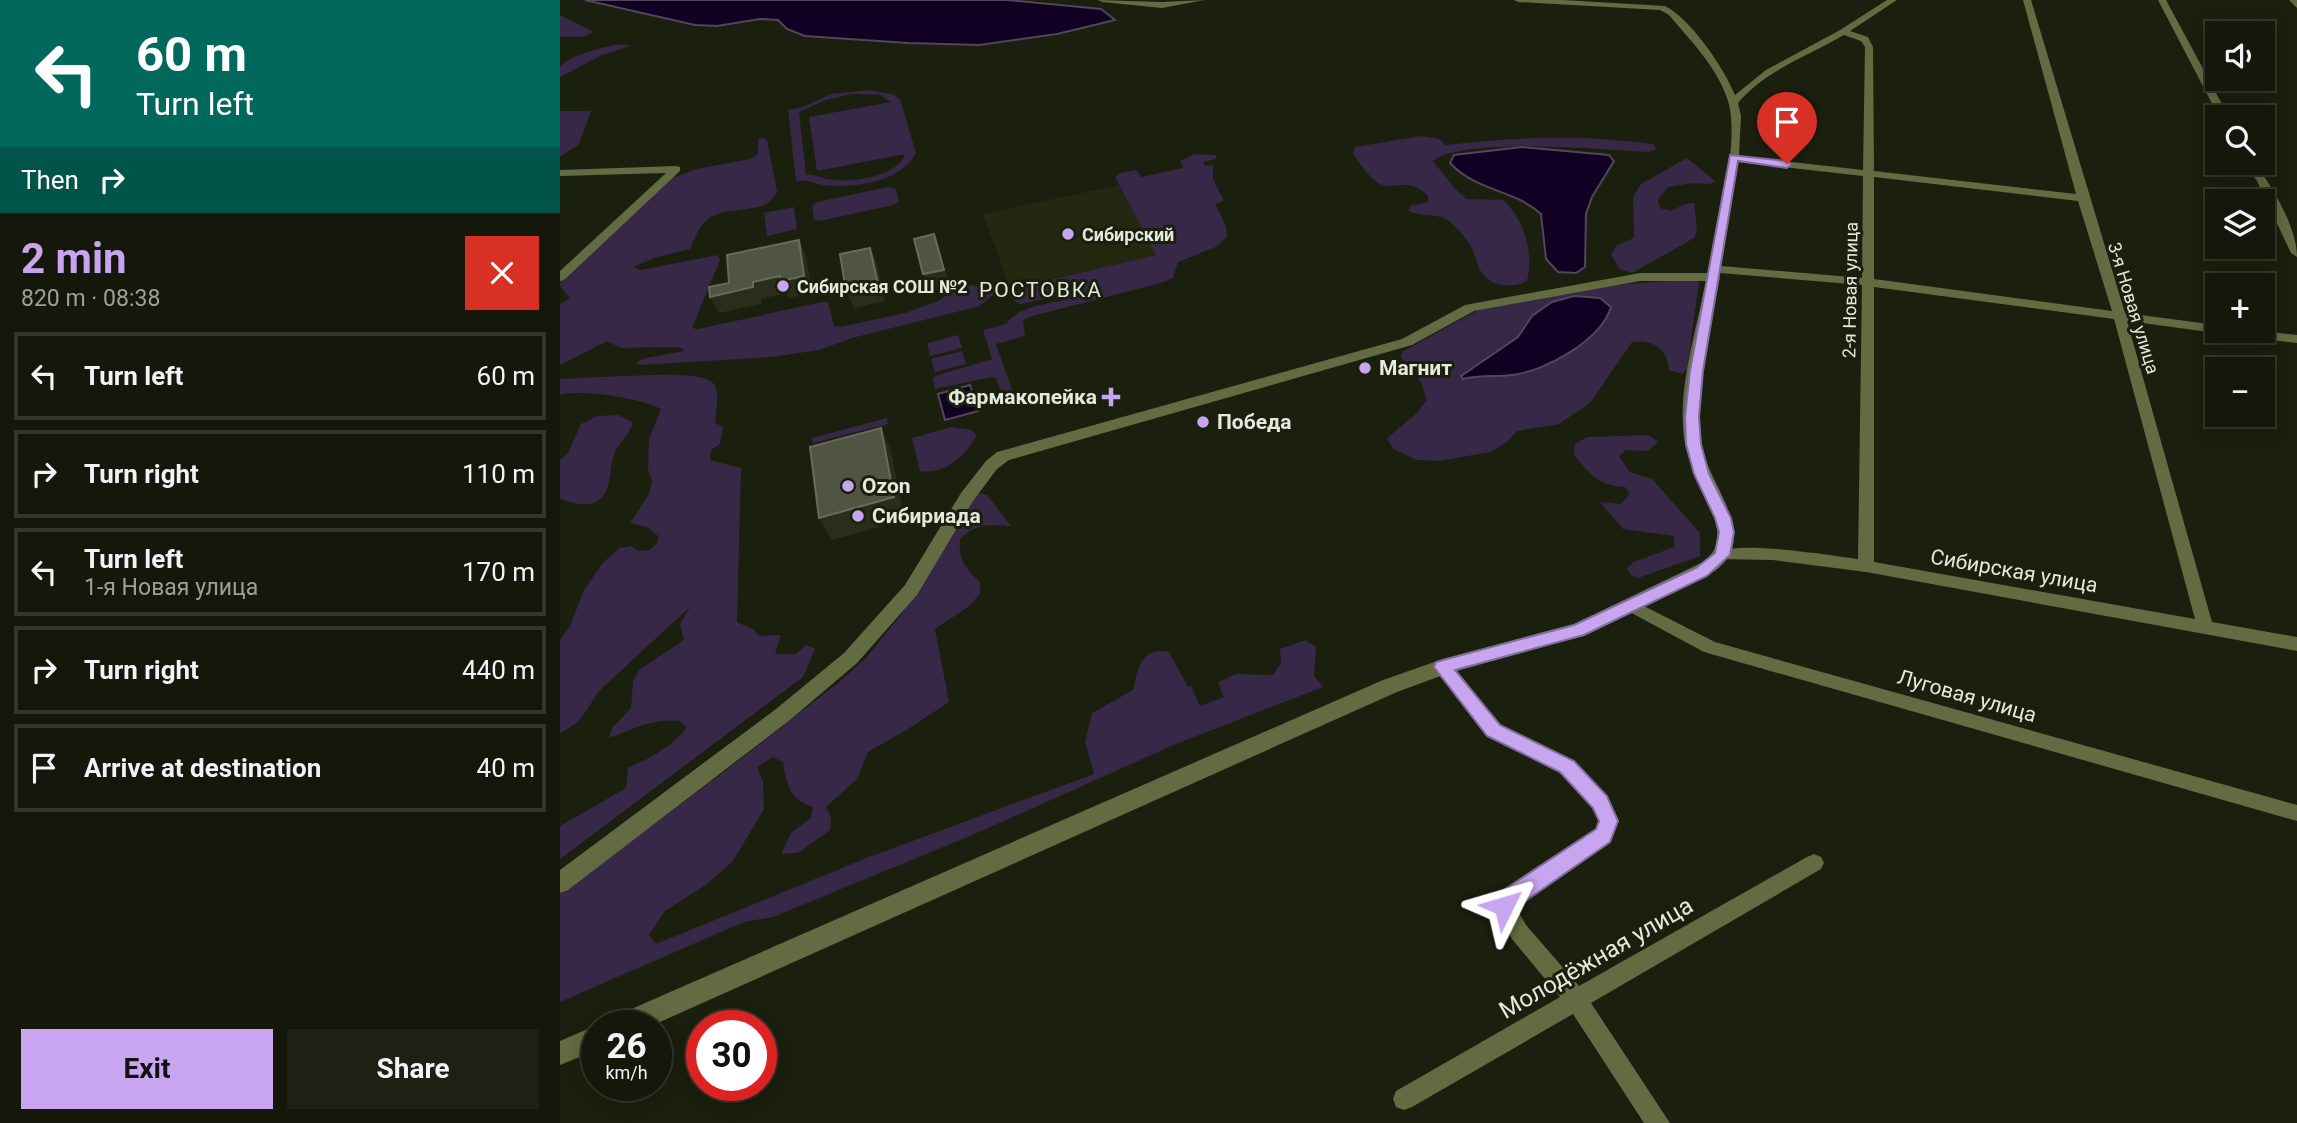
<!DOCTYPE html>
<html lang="en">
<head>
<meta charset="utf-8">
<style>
	body { margin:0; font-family:Roboto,sans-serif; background:#1d2013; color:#f1f3f6; height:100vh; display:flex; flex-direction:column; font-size:26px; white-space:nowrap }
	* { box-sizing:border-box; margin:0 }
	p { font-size:23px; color:#9d9f9c }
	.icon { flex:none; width:38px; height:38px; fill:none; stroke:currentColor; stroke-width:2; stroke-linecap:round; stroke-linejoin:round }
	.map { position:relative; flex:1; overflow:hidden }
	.side { display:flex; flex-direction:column; background:#14170a; width:560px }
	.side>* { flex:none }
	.hud { background:#00695c; color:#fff; overflow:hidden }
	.tools { position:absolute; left:1645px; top:21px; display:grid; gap:14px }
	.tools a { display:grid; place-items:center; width:70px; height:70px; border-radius:0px; background:#14170a; box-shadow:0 4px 18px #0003,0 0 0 2px #33362b; font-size:35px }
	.speed { position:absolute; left:21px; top:1010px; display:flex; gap:14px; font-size:35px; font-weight:700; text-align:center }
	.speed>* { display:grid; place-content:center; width:91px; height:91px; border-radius:50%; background:#14170a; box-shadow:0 4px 18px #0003,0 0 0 2px #33362b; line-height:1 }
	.speed small { font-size:18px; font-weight:400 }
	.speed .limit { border:10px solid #d22; background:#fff; color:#111 }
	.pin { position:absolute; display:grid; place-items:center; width:60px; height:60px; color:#fff; margin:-72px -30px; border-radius:50% 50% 50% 0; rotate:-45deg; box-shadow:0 0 7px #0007 }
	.pin .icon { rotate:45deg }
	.me { position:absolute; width:77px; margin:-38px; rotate:50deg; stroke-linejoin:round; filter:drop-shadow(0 0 5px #0008) }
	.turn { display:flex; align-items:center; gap:24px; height:147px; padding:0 21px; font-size:32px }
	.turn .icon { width:91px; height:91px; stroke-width:2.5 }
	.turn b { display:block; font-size:49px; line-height:60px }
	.then { display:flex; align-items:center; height:66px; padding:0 21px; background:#0003; gap:14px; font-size:26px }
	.round { display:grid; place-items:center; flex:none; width:74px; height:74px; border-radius:0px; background:#1d2013 }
	.headline { display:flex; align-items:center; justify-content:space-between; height:119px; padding:0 21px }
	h1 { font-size:42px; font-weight:700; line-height:52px; color:#c7a6ef }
	.cta { display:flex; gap:14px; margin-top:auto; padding:14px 21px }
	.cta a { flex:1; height:80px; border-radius:0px; background:#c7a6ef; color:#111; font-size:28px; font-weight:700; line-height:80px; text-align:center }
	.cta a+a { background:#1d2013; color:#f1f3f6 }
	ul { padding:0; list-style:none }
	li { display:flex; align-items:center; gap:21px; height:88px; margin:0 14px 10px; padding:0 7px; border:4px solid #33362b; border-radius:0px }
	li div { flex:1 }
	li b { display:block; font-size:26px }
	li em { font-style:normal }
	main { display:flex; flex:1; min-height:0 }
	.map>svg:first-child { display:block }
	.built { fill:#242810 }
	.green { fill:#362846; fill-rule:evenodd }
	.water { fill:#110023; stroke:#51465b; stroke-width:2 }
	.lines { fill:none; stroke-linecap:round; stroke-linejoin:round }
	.minor { fill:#626b41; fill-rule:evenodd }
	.tertiary { fill:#626b41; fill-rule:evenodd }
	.shaded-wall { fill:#292d1b }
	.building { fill:#505443; stroke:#686b5c; stroke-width:2 }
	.route { fill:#c7a6ef; stroke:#816c9b; stroke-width:2 }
	.poi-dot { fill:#c7a6ef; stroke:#1b1f0e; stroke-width:2.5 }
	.labels { text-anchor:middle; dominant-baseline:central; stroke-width:6; stroke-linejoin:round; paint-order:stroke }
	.far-poi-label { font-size:18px; font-weight:bold; fill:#e5e8dd; stroke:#1b1f0e; text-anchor:start }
	.far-street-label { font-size:18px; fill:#e5e8dd; stroke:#1b1f0e }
	.far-quarter-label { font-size:21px; letter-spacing:2px; fill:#e5e8dd; stroke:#1b1f0e }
	.poi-label { font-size:21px; font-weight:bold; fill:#e5e8dd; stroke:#1b1f0e; text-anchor:start }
	.street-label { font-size:21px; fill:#e5e8dd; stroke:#1b1f0e }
	.near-street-label { font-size:24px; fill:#e5e8dd; stroke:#1b1f0e }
</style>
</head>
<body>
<main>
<section class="side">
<div class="hud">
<div class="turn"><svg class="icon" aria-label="left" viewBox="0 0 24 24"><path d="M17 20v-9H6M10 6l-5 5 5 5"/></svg><div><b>60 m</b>Turn left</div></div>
<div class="then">Then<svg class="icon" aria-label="right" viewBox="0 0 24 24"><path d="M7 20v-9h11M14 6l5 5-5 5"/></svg></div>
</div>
<div class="headline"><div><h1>2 min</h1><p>820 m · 08:38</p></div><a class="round" style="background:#d93025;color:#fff"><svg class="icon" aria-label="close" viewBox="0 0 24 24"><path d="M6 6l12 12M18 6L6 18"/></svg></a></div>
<ul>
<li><svg class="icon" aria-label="left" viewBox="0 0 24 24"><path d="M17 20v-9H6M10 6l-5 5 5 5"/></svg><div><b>Turn left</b></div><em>60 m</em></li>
<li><svg class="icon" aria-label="right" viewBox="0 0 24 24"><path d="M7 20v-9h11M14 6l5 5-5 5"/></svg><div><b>Turn right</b></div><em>110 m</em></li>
<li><svg class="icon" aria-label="left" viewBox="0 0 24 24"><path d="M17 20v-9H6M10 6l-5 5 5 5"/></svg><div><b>Turn left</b><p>1-я Новая улица</p></div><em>170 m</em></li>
<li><svg class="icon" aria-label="right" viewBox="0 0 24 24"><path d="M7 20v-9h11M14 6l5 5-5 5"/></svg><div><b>Turn right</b></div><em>440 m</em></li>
<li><svg class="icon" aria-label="arrive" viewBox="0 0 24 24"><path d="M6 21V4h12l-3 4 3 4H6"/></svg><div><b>Arrive at destination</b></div><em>40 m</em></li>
</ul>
<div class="cta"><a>Exit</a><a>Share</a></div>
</section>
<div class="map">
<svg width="1737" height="1123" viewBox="0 0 1737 1123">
	<rect width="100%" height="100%" fill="#1b1f0e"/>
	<polygon class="built" points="559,185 597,255 450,289 423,214"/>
	<g class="green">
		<polygon points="0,15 34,32 23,37 0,37"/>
		<path d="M59 44 70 46 42 55 0 77V66C17 52 39 49 59 44Z"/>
		<path d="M309 90 332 94 340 99 356 153C342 182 292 189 263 185 253 183 247 179 236 181L228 110 243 107 271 94ZM291 94 320 95 331 102 249 117 257 171 345 154C337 178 290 183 268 179 260 178 254 174 246 175L239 112 266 100Z"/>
		<polygon points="31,111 19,144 0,157 0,111"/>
		<path d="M861 136 880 139 885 145C955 137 1023 134 1093 144L1096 149 1089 152C1044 150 907 136 873 161L896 190 907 199 944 200C965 222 974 253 967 281 952 289 929 287 920 270 916 262 915 253 910 245 906 237 896 227 889 221 879 213 862 217 848 211L850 206 868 202V196C848 176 836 191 820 184 809 178 800 164 793 154L795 147Z"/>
		<path d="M204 138 207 140 217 191C207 218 167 203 147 220 139 226 134 240 130 249L94 258 73 267 81 270 158 255 160 260 132 328 138 329 262 302H268L274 326 280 327 345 313 376 302 395 290 410 285 432 288 433 295 420 306 292 338 259 350 211 357 80 365 76 362 86 358 125 351 119 347 61 348 47 341 0 365V304L10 298 0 286 1 278 105 181 136 169 190 159 198 154V139Z"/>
		<path d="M635 154 657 155 655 159 643 162 645 166 653 165V179L664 201 655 204 666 226 667 236 658 246 618 262 613 278 601 283 472 316 463 320 465 336 436 344 453 392 449 396 443 397 436 378 432 377 375 389 373 378 378 375 432 359 423 330 446 324C463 301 499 305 524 294L521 291 461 304 454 301 460 287 596 255 555 177 560 173 576 170 581 177 623 168 620 161Z"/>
		<polygon points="1127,158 1155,181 1151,184 1133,183 1108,187 1098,199 1100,208 1111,211 1125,204 1134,203 1137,230 1134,238 1072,273 1059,269 1051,254 1057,245 1074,238 1073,197 1081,184"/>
		<polygon points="328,187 336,189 339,201 334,205 259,221 254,219 252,206 257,202"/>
		<polygon points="234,207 237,229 207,236 204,213"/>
		<path d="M1132 279 1139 282 1127 369 1122 374 1109 370C1108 349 1093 339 1072 342L1030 403 999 424 957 431 946 443 930 452 880 461 857 460 833 449 827 438 856 414 867 400 861 382 841 357 842 352 918 310 1056 285ZM1014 296 1040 298 913 377 904 379 901 377 958 337 992 302Z"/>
		<polygon points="398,335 402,348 370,356 367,343"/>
		<polygon points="402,351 406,364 375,372 371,359"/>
		<path d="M61 376C79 376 144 370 154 384 160 393 156 412 155 423L163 427 160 444 151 450 150 460 181 468 177 622 194 630 199 636 221 635 215 654H236L246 645 255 649 243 677 0 859V826L66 788 68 768C90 758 111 748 126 728L120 721C90 719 76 728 49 738L52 728 71 708 73 681 79 670 124 640 120 624 130 607 40 690 19 721 0 734V640L10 626 24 590 42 564 59 548 72 546 78 551 90 550 98 542V536L87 527 70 523 89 494 92 481 88 470 89 439 101 409C79 398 23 389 0 395V379Z"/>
		<path d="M58 415 73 422C70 433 62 440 56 450 49 463 52 482 45 493 35 510 14 505 0 498V460L8 453 21 424 37 416Z"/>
		<polygon points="327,418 328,424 253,443 252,438"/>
		<path d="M391 427 411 430 417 435C406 455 386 475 360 471L352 438Z"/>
		<path d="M1089 435 1098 442 1088 451 1066 450 1059 456 1070 472 1092 479 1140 533V556L1078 578 1070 574 1067 568 1074 562 1114 547V536L1063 529 1040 502 1061 504 1070 494 1065 487C1037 485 1032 476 1014 455L1015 444 1027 437Z"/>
		<path d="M420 493 427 495 451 526C427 525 418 523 400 539 398 559 405 568 420 582V594L408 607 375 629 389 702 348 729 308 752 297 779 266 807 271 817 270 830 238 853 221 854 231 833 251 818 253 807C230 801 226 783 223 762L213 757 197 767 203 781 204 809 173 861 147 884 105 911 89 935 96 944 309 857 534 774 525 742 532 713 573 690C578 668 581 646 609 652L628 687 631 686 640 706 664 697 658 682 676 674 713 675 721 663 720 649 746 640 756 647 754 676 763 687 616 744 410 836 213 917 184 922 0 1002V894L173 765 278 683 305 659 340 616 366 579 415 495Z"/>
	</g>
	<g class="water">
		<polygon points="25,0 447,0 541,9 555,20 497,34 419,45 348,43 245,36 227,29 218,20 200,19 157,26 135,25"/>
		<path d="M962 147 1049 155 1054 161 1032 197 1026 214 1025 267 1016 273 998 272 986 259 981 214C954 189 917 192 890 163L894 155Z"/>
		<path d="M1014 296 1040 298 1051 307C1041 340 986 371 952 375 936 377 919 375 903 379L901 376 958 337 972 316 992 302Z"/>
		<polygon points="410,385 418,411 385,420 378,394"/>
	</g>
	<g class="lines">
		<g class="minor">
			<polygon points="538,0 602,2 645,0 602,8 542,2"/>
			<path d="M954 0H1003L1105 6C1131 19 1164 68 1175 95L1206 70 1280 30 1327 0H1337L1290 31 1308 37 1313 47 1314 171 1516 194 1463 0H1471L1565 313 1657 325V331H1662L1657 333 1567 321 1652 622 1737 637V651L1306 572 1213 560 1156 559 1154 555C1166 538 1275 556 1298 559L1302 285 1160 273 1157 280H1149L1147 277C1156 232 1182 139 1167 98 1156 66 1130 40 1109 15L1100 10 958 2ZM1284 35 1301 41 1305 47 1303 170 1179 156 1181 116 1178 103C1206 70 1248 56 1284 35ZM1178 162 1303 176 1302 278 1161 266ZM1314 177 1518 201 1552 311 1314 279ZM1314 287 1554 319 1635 619 1314 562Z"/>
			<polygon points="1598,0 1606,0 1669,117 1659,117"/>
			<polygon points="1729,0 1737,0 1737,8"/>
			<path d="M1685 163H1695C1712 187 1737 227 1737 257L1731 253 1697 181Z"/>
			<polygon points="116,166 120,167 120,171 4,280 0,281 0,271 106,173 0,176 0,170"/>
			<polygon points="1665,331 1700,331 1737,335 1737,343 1671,335"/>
			<polygon points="1072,600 1155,642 1737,805 1737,821 1144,652 1066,610 1064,606 1066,602"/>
			<polygon points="883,660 889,662 940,726 1014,761 1047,796 1059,821 1050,841 955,906 966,925 1019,986 1247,857 1254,854 1261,857 1264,863 1261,869 1031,1003 1110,1123 1084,1123 1013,1014 852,1107 844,1110 836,1107 833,1099 836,1091 1000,997 952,939 934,906 942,891 1036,829 1039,821 1033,808 1000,773 928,736 877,672 874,667 877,662"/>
		</g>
		<g class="tertiary">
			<path d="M1080 273H1153L1160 277C1150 330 1132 389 1141 444 1148 485 1202 536 1155 571L1026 635 886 674 837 692 91 1026H50L53 1017 823 680 883 659 1014 624 1143 562C1158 551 1160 538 1155 520 1149 497 1135 478 1128 456 1112 404 1136 333 1146 281H1080L914 311 852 345 449 460 437 469 413 501 357 595 297 663 230 720 8 890 0 893V870L216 709 284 653 345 585 401 493 426 461 437 452 842 339 905 305Z"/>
			<polygon points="37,1025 37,1050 0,1065 0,1041"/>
		</g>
	</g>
	<g class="shaded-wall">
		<polygon points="374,234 390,286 370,291 363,274"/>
		<polygon points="239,240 246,256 252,293 229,298 227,293 201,299 201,304 159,313 150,297 193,282 220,276"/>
		<polygon points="310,248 317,264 325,301 294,308 286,291"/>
		<polygon points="321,428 331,451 345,520 272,540 259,518"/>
	</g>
	<g class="building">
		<polygon points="374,234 384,270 363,274 354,239"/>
		<polygon points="239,240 244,276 221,281 220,276 206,279 193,282 193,287 150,297 149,287 169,283 167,255"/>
		<polygon points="310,248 318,284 286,291 280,254"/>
		<polygon points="321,428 334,497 259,518 250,447"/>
	</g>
	<polygon class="route" points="1170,155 1227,161 1232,164 1227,168 1178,161 1143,371 1139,417 1141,444 1149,474 1171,518 1174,532 1170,555 1147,576 1024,635 895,670 940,725 1014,761 1047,796 1058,821 1050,842 944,916 937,913 934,906 942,891 1036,829 1039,821 1033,808 1000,772 927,736 874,667 876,662 883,660 1014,625 1136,568 1155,553 1159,532 1155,518 1134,474 1126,444 1125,417 1130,371"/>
	<g class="poi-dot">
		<circle cx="508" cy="234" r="7"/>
		<circle cx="223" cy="286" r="7"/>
		<circle cx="805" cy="368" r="7"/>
		<path d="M547.5 386.5h7v7h7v7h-7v7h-7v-7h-7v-7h7z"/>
		<circle cx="643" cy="422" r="7"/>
		<circle cx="288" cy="486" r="7"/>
		<circle cx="298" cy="516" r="7"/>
	</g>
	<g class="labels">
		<g class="far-poi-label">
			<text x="522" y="234">Сибирский</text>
			<text x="237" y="286">Сибирская СОШ №2</text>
		</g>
		<g class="far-street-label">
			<text transform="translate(1290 290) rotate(-89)">2-я Новая улица</text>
			<text transform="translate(1574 308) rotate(73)">3-я Новая улица</text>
		</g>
		<g class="far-quarter-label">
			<text x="481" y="290">РОСТОВКА</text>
		</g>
		<g class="poi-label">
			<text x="819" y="368">Магнит</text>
			<text x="537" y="397" text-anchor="end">Фармакопейка</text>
			<text x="657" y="422">Победа</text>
			<text x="302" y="486">Ozon</text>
			<text x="312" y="516">Сибириада</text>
		</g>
		<g class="street-label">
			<text transform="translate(1454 571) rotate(10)">Сибирская улица</text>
			<text transform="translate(1407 696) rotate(16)">Луговая улица</text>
		</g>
		<g class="near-street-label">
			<text transform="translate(1036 958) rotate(-30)">Молодёжная улица</text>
		</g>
	</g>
</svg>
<div class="tools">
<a><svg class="icon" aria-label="sound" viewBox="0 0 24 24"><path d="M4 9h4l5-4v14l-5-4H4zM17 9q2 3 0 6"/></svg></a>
<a><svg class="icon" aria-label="search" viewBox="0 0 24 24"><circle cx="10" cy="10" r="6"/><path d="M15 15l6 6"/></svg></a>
<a><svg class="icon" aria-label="layers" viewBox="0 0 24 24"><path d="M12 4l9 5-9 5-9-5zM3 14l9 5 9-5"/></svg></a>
<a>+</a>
<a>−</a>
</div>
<div class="speed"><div>26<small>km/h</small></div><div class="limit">30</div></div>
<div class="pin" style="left:1227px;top:164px;background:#d93025"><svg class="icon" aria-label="arrive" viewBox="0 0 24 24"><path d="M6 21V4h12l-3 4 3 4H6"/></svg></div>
<svg class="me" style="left:944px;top:906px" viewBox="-20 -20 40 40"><path d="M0-17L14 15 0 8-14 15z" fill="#c7a6ef" stroke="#fff" stroke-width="4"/></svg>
</div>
</main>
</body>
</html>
